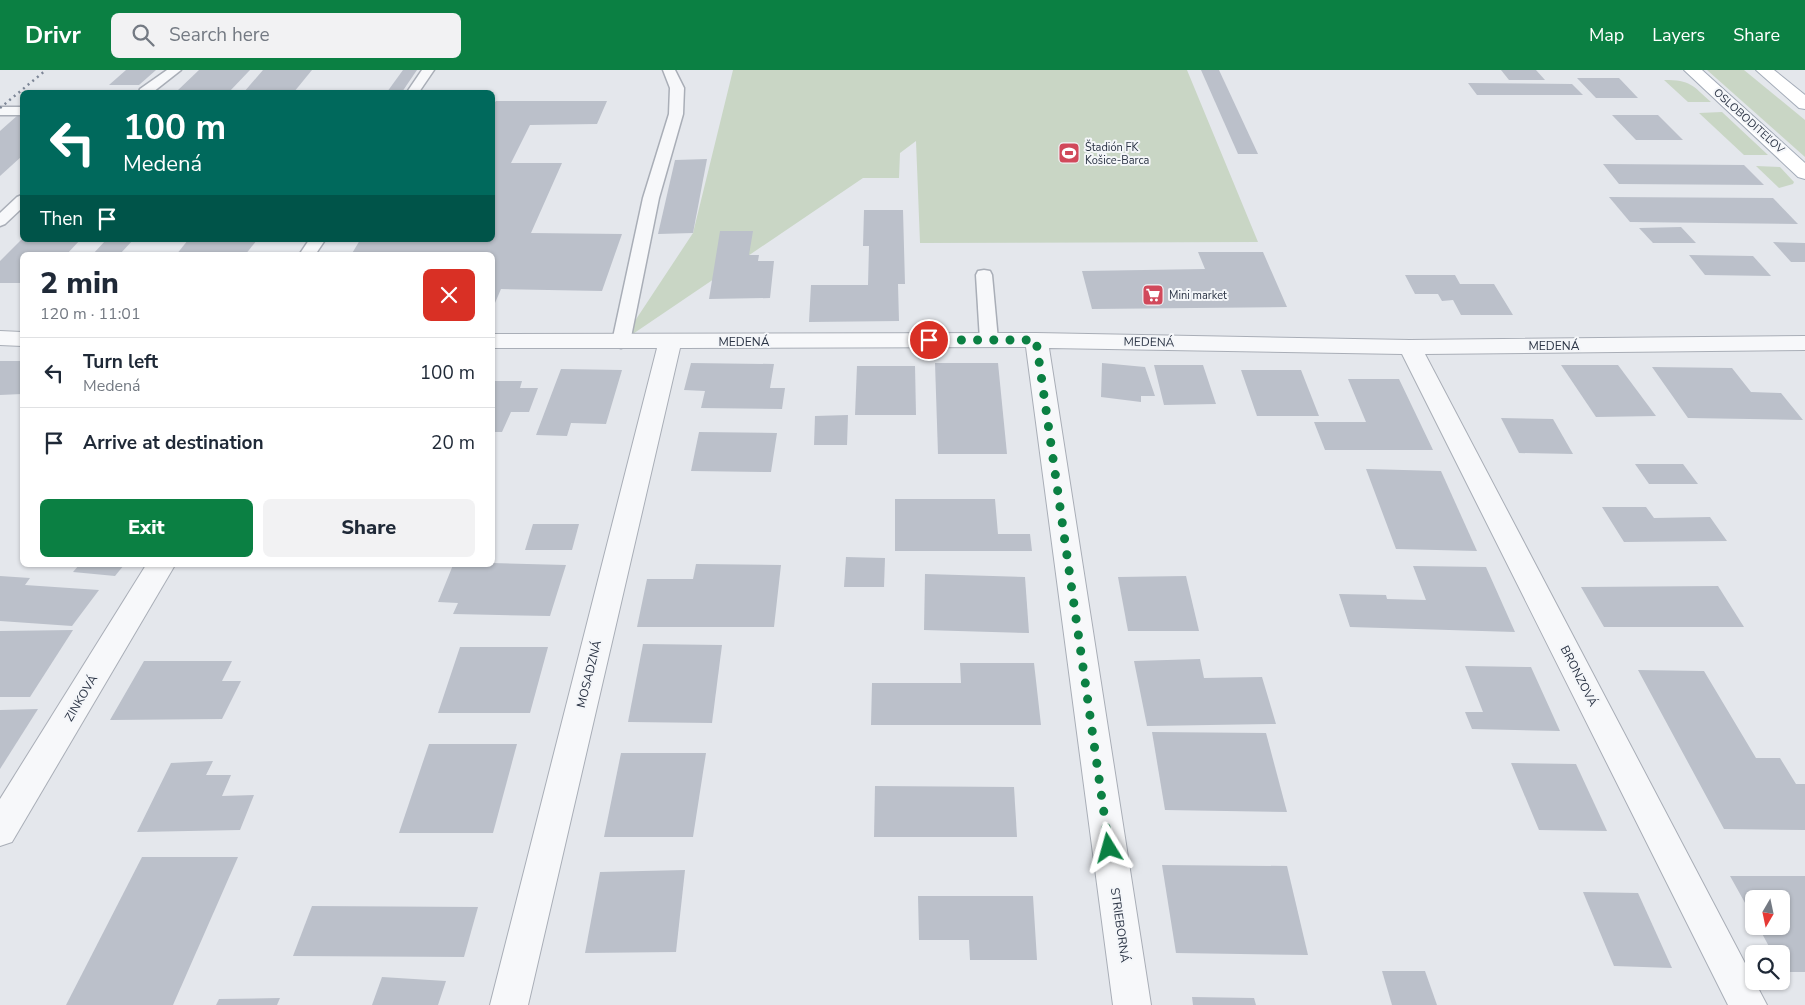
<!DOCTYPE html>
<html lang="en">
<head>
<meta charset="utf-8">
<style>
	body { margin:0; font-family:"Nunito Sans",sans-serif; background:#f2f2f3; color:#1f2937; height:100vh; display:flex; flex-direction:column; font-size:19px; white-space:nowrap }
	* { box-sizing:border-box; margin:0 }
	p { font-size:16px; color:#747a83 }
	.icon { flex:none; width:28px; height:28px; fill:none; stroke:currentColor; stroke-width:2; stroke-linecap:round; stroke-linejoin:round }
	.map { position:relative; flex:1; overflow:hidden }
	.side { position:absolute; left:20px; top:182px; width:475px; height:315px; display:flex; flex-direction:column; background:#fff; border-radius:8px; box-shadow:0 1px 4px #0004 }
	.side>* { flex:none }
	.banner { position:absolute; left:20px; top:20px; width:475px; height:152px; border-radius:8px; box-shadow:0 1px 4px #0004; background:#00695c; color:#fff; overflow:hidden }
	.needle { width:32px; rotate:189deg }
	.fabs { position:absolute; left:1745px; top:820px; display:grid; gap:10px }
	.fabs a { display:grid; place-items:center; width:45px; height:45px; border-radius:8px; background:#fff; box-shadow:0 1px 4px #0004; font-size:25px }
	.pin { position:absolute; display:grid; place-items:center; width:42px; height:42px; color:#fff; margin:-21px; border:2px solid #fff; border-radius:50%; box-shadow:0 1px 5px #0007 }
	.me { position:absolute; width:55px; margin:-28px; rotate:352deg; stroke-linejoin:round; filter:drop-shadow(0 0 4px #0008) }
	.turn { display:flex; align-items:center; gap:18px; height:105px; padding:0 20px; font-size:22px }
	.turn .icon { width:65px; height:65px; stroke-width:2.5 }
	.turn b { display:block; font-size:35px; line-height:42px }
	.then { display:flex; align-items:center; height:48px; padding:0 20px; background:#0003; gap:10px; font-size:19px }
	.round { display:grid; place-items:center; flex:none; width:52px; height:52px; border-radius:8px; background:#f2f2f3 }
	.summary { display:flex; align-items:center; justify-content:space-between; height:85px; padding:0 20px }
	h1 { font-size:30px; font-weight:800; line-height:38px }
	.action { display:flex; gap:10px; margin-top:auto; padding:10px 20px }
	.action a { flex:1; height:58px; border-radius:8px; background:#0b8043; color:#fff; font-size:20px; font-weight:800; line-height:58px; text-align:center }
	.action a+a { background:#f2f2f3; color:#1f2937 }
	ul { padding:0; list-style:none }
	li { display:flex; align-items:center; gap:15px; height:70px; padding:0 20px; border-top:1px solid #e0e1e3 }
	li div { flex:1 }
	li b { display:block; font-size:19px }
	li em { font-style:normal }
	header { display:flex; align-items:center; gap:30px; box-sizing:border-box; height:70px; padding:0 25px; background:#0b8043; color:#fff }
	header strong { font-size:24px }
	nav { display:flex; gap:28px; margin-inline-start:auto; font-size:18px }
	.search { width:350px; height:45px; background:#f2f2f3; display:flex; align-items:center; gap:12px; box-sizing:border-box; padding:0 18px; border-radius:8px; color:#747a83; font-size:19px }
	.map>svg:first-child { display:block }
	.green { fill:#c9d6c5 }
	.building { fill:#bbc0ca }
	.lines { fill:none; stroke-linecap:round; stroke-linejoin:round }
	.service-casing { stroke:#a9aeb7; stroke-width:3 }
	.minor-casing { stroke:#a9aeb7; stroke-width:2 }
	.primary-casing { stroke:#a3abb8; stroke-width:2 }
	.service { fill:#f7f8fa; fill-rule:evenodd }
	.minor { fill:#f7f8fa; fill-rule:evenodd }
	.primary { fill:#fff; fill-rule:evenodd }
	.rail { stroke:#7d8696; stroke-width:2.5; stroke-dasharray:2 4; stroke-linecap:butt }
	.route { stroke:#0b8043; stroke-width:9; stroke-dasharray:0 16.2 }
	.labels { text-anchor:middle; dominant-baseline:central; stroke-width:4; stroke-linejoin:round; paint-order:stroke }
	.far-street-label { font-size:11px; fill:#2b3445; stroke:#f4f6f9 }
	.far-poi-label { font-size:11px; fill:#2b3445; stroke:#f4f6f9; text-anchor:start }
	.street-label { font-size:12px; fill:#2b3445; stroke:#f4f6f9 }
</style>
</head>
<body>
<header>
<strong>Drivr</strong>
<div class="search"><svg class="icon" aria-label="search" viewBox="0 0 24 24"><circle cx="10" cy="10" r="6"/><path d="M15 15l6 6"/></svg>Search here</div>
<nav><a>Map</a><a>Layers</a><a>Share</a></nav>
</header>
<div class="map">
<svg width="1805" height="935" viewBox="0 0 1805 935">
	<rect width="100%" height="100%" fill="#e4e7ec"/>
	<g class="green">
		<polygon points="733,0 1187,0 1258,172 920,173 916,71 900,83 899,108 863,108 621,272 693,163"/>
		<polygon points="1707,0 1744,0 1805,50 1805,87"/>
		<path d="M1664 10C1691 10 1692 15 1711 32H1688Z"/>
		<polygon points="1722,42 1768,85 1744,85 1699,43"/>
		<polygon points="1756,96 1780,97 1794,112 1793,114 1779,118"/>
	</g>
	<g class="building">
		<polygon points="126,0 156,0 139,15 109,15"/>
		<polygon points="199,0 250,0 229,22 176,22"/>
		<polygon points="263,0 312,0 294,22 244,22"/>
		<polygon points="403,0 417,0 402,22 387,22"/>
		<polygon points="1201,0 1219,0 1258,84 1238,84"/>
		<polygon points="1501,0 1536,0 1545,10 1509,10"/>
		<polygon points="1577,8 1619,8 1638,28 1596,28"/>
		<polygon points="1468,13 1572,14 1583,25 1477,25"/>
		<polygon points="496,31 607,31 597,54 530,55 511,93 562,93 531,163 622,164 602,221 501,219 492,240 492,185 351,185 360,170 492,170 492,35"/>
		<polygon points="18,45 22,46 22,86 0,106 0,61"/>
		<polygon points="1612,45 1658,45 1683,70 1636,70"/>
		<polygon points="707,89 693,163 658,164 675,90"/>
		<polygon points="1603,94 1744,95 1764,115 1619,114"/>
		<polygon points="1609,127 1773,128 1798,154 1630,152"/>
		<polygon points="864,140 903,140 905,214 898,214 899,251 809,252 811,215 868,215 869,176 863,176"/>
		<polygon points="1681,157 1696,173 1653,173 1639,158"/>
		<polygon points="720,161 753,161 749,185 759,185 758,191 774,191 770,228 709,229"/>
		<polygon points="22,169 22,170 80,170 66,185 22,185 22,213 0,213 0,191"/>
		<polygon points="106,170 133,170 119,185 92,185"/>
		<polygon points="188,170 257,170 245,185 176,185"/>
		<polygon points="1773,172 1805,173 1805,192 1791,192"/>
		<polygon points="1198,182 1263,182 1287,237 1092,239 1082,201 1205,199"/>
		<polygon points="1689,185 1753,186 1771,206 1705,205"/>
		<polygon points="1405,205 1455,205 1460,214 1494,214 1513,245 1461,245 1453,230 1442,231 1438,224 1415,224"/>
		<polygon points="0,291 22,291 22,324 0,325"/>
		<polygon points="691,293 774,294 770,318 785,318 782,339 701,338 705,321 684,320"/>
		<polygon points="935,293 998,293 1007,384 938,384"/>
		<polygon points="1102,293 1145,297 1155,326 1141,326 1141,332 1101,327"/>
		<polygon points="1154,295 1203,295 1216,334 1164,335"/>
		<polygon points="1561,295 1618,295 1656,346 1596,347"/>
		<polygon points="857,296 915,296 916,345 855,345"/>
		<polygon points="1652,297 1732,298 1751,322 1781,323 1803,350 1688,348"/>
		<polygon points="561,299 622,300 606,354 571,353 567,366 536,365"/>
		<polygon points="1241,300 1301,300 1319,346 1257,346"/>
		<polygon points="1348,309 1399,309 1433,380 1325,380 1314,352 1366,352"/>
		<polygon points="492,311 522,311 520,318 538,318 529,342 511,342 502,362 492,362"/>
		<polygon points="848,345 847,375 814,375 815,346"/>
		<polygon points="1501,348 1553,349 1573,384 1519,383"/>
		<polygon points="699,362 777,363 771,402 691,401"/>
		<polygon points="1635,394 1683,394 1698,414 1649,414"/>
		<polygon points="1366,399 1441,401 1477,481 1396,479"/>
		<polygon points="895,429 995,429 998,464 1030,464 1032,481 895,481"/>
		<polygon points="1602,437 1646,437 1654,448 1710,447 1727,471 1624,472"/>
		<polygon points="533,454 579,454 572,480 525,480"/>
		<polygon points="846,487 885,488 884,517 844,517"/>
		<polygon points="492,493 566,495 550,546 453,544 458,533 438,532 453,495 492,495"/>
		<polygon points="696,494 781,495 774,557 637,557 647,509 693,509"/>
		<polygon points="79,495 124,495 115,506 73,502"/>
		<polygon points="1413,496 1486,497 1515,562 1350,557 1339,524 1386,525 1387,529 1426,530"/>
		<polygon points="925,504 1025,507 1029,563 924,560"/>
		<polygon points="0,506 30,508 25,515 99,520 72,556 0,551"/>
		<polygon points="1186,506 1199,561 1128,561 1118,507"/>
		<polygon points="1718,516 1744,557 1604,557 1581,517"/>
		<polygon points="73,560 30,627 0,627 0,561"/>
		<polygon points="643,574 722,575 712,653 628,652"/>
		<polygon points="460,577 548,577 530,643 438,643"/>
		<polygon points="1200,589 1204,608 1262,607 1276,654 1147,656 1134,591"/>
		<polygon points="144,591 232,591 222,611 241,611 222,649 110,650"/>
		<polygon points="960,593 1034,593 1041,655 871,655 872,613 961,613"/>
		<polygon points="1465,596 1531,597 1560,661 1472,659 1465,642 1483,642"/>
		<polygon points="1638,600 1704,601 1756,688 1780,688 1796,714 1805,714 1805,760 1724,759"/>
		<polygon points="38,639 0,699 0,640"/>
		<polygon points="1152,662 1266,663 1287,742 1165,740"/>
		<polygon points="429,674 517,674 493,763 399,763"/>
		<polygon points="621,683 706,683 693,767 604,767"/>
		<polygon points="213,691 206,705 231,705 222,726 254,725 240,760 137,762 171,693"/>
		<polygon points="1511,693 1576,694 1607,761 1539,760"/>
		<polygon points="875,716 1014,717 1017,767 874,767"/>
		<polygon points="142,787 238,787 173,935 66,935"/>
		<polygon points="1162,795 1287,796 1308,885 1176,883"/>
		<polygon points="685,800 676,882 585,883 600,802"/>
		<polygon points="1730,806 1805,806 1805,902 1783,902 1781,884 1773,884 1758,856 1781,856 1781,829 1754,829 1754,849"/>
		<polygon points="1583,822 1638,823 1672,898 1614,896"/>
		<polygon points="918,826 1033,826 1037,890 970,890 969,870 919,870"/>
		<polygon points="312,836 478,837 464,887 293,886"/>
		<polygon points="1382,901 1425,901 1437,935 1392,935"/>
		<polygon points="382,907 446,911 438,935 372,935"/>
		<polygon points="1192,927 1254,928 1256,935 1193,935"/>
		<polygon points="280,928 277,935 216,935 219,929"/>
	</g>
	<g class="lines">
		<g class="service-casing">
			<g id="service">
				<polygon points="167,0 181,0 153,22 139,22 140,19"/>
				<polygon points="422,0 434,0 419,22 407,22"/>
				<polygon points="663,0 675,0 684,18 683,44 659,128 630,272 627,276 621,278 615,276 612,272 643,128 669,44 670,18"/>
				<rect x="0" y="37" width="22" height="8"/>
				<polygon points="22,125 22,138 5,154 0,156 0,143 17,127"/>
				<polygon points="309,170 325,170 315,185 299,185"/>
				<polygon points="984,200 990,201 992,205 998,270 995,274 989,276 983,274 980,270 976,205 978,201"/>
			</g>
		</g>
		<g class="minor-casing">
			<g id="minor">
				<polygon points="0,261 22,262 22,276 0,275"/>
				<polygon points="1036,263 1410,270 1805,266 1805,280 1425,284 1767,935 1728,935 1402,284 1049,278 1151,935 1113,935 1026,277 680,278 528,935 490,935 657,278 492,278 492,264"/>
				<polygon points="146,495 175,495 12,772 0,776 0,729"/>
			</g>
		</g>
		<g class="primary-casing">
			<g id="primary">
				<polygon points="1684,0 1702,0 1805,93 1805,109 1798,107"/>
				<polygon points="1756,0 1774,0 1805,25 1805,39 1799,38"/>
			</g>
		</g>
		<use href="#service" class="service"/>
		<use href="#minor" class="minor"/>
		<use href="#primary" class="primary"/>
		<polyline class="rail" points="0,38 46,0"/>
	</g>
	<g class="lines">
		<polyline class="route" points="929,270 1036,270 1109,778"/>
	</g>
	<defs>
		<g id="stadium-square" transform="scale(1.125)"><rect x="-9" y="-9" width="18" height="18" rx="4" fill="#d1495b" stroke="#f4f6f9"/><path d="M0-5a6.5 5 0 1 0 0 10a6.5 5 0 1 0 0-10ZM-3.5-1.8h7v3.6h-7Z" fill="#fff"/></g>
		<g id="supermarket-square" transform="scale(1.125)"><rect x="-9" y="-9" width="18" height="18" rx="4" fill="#d1495b" stroke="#f4f6f9"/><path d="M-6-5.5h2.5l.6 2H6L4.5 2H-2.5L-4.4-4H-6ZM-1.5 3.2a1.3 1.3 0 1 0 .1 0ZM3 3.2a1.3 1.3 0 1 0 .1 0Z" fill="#fff"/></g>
	</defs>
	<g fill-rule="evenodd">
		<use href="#stadium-square" x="1069" y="83"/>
		<use href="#supermarket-square" x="1153" y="225"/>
	</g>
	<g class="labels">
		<g class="far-street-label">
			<text transform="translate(1749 51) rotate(42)">OSLOBODITEĽOV</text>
		</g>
		<g class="far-poi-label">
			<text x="1085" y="77">Štadión FK<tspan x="1085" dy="13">Košice-Barca</tspan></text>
			<text x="1169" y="225">Mini market</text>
		</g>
		<g class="street-label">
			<text x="744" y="272">MEDENÁ</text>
			<text transform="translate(1149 272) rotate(1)">MEDENÁ</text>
			<text x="1554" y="276">MEDENÁ</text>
			<text transform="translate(589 604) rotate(-76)">MOSADZNÁ</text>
			<text transform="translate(1579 606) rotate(63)">BRONZOVÁ</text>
			<text transform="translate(81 628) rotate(-59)">ZINKOVÁ</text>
			<text transform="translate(1120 855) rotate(82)">STRIEBORNÁ</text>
		</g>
	</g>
</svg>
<div class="fabs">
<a><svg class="needle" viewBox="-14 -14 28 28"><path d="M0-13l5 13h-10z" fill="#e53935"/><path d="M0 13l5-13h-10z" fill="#747a83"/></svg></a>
<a><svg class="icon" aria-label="search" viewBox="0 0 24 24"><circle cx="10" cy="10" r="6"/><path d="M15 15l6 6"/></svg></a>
</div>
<div class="pin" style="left:929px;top:270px;background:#d93025"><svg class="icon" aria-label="arrive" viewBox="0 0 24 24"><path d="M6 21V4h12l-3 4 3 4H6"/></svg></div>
<svg class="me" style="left:1109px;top:778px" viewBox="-20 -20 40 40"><path d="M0-17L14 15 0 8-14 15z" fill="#0b8043" stroke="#fff" stroke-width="4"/></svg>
<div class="banner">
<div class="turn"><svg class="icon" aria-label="left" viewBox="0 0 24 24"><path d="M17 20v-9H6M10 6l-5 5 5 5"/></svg><div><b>100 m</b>Medená</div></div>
<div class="then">Then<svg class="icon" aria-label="arrive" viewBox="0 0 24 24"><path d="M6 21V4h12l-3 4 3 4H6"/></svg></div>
</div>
<section class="side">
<div class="summary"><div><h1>2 min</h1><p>120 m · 11:01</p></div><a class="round" style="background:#d93025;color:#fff"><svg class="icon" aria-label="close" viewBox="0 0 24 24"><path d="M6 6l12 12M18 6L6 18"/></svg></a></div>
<ul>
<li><svg class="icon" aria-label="left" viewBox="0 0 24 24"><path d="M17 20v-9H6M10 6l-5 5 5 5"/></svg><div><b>Turn left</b><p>Medená</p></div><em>100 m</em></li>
<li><svg class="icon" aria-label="arrive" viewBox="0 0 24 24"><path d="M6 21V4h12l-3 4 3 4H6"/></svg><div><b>Arrive at destination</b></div><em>20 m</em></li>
</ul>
<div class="action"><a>Exit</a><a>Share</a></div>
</section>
</div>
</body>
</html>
